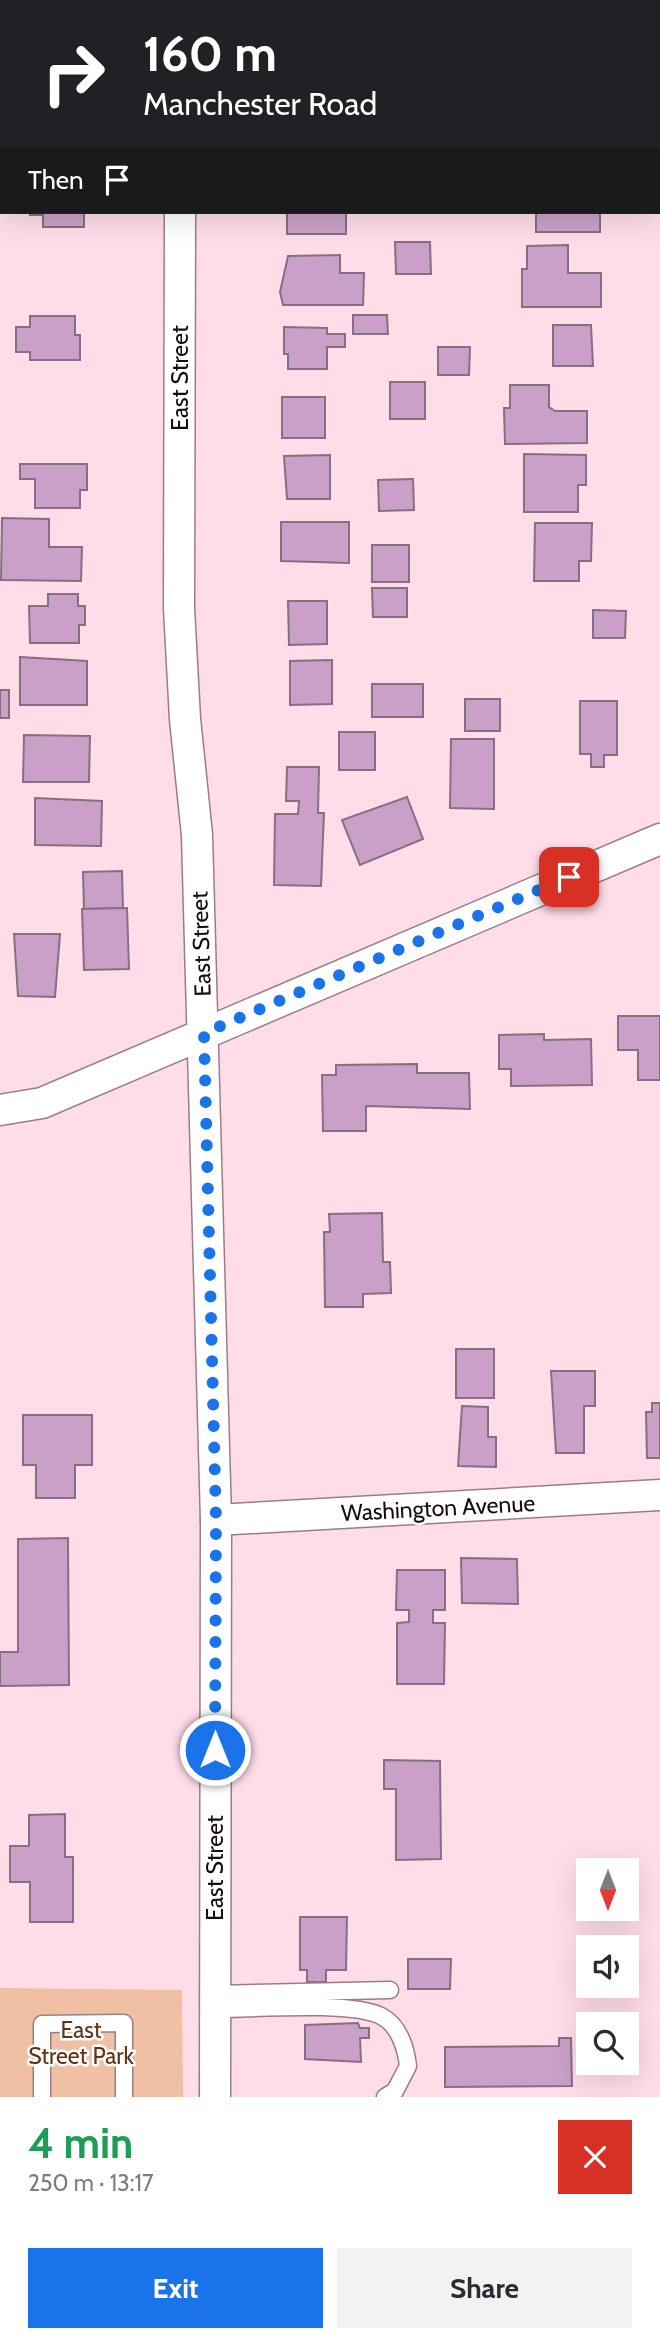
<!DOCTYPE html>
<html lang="en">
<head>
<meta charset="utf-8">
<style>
	body { margin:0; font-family:Cabin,sans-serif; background:#f2f2f3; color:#2b2b33; height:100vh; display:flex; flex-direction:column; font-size:26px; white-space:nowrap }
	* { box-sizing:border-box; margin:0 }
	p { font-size:23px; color:#7c7c81 }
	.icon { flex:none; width:38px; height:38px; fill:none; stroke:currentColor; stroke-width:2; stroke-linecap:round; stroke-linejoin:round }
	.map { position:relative; height:2097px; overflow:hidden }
	.panel { display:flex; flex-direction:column; background:#fff; flex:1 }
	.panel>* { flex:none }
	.banner { position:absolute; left:0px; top:0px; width:662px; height:214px; box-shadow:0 7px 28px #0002; background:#202124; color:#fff; overflow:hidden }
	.needle { width:46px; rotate:180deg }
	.buttons { position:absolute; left:576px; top:1858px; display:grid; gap:14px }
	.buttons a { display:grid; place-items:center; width:63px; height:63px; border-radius:0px; background:#fff; box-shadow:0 7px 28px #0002; font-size:35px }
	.pin { position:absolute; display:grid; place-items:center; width:60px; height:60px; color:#fff; margin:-30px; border-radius:14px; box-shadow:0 4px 10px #0006 }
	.me { position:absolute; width:77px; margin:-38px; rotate:0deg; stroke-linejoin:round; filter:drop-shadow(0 0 5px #0008) }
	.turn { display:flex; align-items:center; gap:24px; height:147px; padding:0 28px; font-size:32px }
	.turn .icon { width:91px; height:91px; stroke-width:2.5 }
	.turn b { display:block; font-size:49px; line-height:60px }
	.then { display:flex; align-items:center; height:66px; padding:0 28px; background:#0003; gap:14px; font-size:26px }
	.round { display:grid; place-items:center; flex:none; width:74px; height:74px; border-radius:0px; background:#f2f2f3 }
	.headline { display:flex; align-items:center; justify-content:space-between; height:119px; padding:0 28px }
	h1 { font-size:42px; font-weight:800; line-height:52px; color:#1e9e55 }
	.primary-button { display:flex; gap:14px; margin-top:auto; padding:14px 28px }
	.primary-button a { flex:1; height:80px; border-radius:0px; background:#1a73e8; color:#fff; font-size:28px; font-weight:800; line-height:80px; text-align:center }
	.primary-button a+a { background:#f2f2f3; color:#2b2b33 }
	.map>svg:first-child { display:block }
	.green { fill:#f0c0a5 }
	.building { fill:#cba0c8; stroke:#856f83; stroke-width:2 }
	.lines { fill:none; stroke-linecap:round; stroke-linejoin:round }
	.lane-casing { stroke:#9b7d87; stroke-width:19 }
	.street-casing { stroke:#9b7d87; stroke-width:33 }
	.lane { stroke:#fff; stroke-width:16 }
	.street { stroke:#fff; stroke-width:30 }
	.route { stroke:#1a73e8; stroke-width:12; stroke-dasharray:0 21.6 }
	.labels { text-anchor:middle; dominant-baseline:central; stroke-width:5; stroke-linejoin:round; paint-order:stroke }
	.street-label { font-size:23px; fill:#170c10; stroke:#fff }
	.park-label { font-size:23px; fill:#633312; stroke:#fff }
</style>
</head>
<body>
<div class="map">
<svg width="660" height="2097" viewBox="0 0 660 2097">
	<rect width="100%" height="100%" fill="#ffdde8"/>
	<polygon class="green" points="0,1988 182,1990 183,2097 0,2097"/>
	<g class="building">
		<polygon points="0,0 86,0 86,2 2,2 0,19"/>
		<rect x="290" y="0" width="37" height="2"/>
		<rect x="345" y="0" width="34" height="2"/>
		<polygon points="30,212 84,212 84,227 43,227 43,215 30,215"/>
		<rect x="287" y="212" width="59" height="22"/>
		<rect x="536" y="212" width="64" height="20"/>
		<polygon points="395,242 430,242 431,274 396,274"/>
		<polygon points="568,245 568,273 601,273 601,307 522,307 522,269 527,269 527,246"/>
		<polygon points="340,255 340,273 364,273 363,305 283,305 280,292 288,256"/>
		<polygon points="353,315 387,315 388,334 353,334"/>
		<polygon points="30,316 75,316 75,335 80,335 80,360 30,360 30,352 16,352 16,327 30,327"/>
		<polygon points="553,325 591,325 593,366 553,366"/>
		<polygon points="284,327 327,328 327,334 345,334 345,347 327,347 327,369 288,369 288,354 284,354"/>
		<polygon points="438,347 470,347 469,375 438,375"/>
		<rect x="390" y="382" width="35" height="37"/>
		<polygon points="510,385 549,385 549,407 555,411 587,411 587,443 505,444 504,408 510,408"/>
		<rect x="282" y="397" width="43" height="41"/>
		<polygon points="524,454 586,455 586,485 578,485 578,512 524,512"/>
		<polygon points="330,455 330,499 287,499 284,456"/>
		<polygon points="20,464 87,464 87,490 80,490 80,508 35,508 35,479 20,479"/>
		<polygon points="413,479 414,510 379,511 378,480"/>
		<polygon points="2,518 49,519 49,547 82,547 81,581 1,580"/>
		<polygon points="281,522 349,522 349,563 281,561"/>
		<polygon points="535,523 592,523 591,561 579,561 579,581 534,581"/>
		<rect x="372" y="545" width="37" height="37"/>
		<polygon points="372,588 407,588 407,617 373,617"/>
		<polygon points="48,594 78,594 78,606 85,606 85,625 79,625 79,643 30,643 29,606 48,606"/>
		<polygon points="288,601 327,601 327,644 289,645"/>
		<polygon points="593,610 626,611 625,638 593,638"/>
		<polygon points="20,657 87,661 87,705 20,705"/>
		<polygon points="332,660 332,704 290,705 290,661"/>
		<rect x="372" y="684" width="51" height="33"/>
		<rect x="0" y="690" width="9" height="28"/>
		<rect x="465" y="699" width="35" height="32"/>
		<polygon points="580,701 617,701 617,755 604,755 604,767 591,767 591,754 580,754"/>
		<rect x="339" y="732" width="36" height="38"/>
		<polygon points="24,735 90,736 89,782 23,782"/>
		<polygon points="451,739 494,739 494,809 450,808"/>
		<polygon points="287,767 319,767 318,813 324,813 321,886 274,885 275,814 298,814 299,801 286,801"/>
		<polygon points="407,797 423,839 360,865 342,820"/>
		<polygon points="35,798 102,801 101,846 35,845"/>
		<polygon points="122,871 123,908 84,909 83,872"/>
		<polygon points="127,908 129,969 84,970 82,909"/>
		<polygon points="14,934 60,934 55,997 18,996"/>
		<polygon points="618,1016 660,1016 660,1080 638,1080 638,1050 618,1050"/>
		<polygon points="544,1034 544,1040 591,1039 592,1085 511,1086 511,1069 499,1069 499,1035"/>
		<polygon points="417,1064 417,1073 469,1073 470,1109 366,1106 366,1131 323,1131 322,1075 336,1075 336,1065"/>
		<polygon points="382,1213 383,1262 390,1262 391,1293 363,1294 363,1307 325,1307 324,1232 330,1232 329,1214"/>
		<rect x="456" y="1349" width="38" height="49"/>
		<polygon points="551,1371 595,1371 595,1406 584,1406 584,1453 556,1453"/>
		<polygon points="652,1403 660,1403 660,1458 647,1458 646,1412 652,1412"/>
		<polygon points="462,1406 488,1407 488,1437 496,1437 496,1467 458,1466"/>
		<polygon points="23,1415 92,1415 92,1465 75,1465 75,1498 36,1498 36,1465 23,1465"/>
		<polygon points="68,1538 69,1685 0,1686 0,1652 18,1652 18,1539"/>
		<polygon points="461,1558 517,1559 518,1604 462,1603"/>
		<polygon points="397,1570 445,1570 445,1610 433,1610 433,1623 445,1623 444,1684 397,1684 397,1623 409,1622 409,1610 396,1610"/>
		<polygon points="384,1760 440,1761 441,1859 396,1860 396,1789 384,1789"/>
		<polygon points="65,1814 65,1857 73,1857 73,1922 30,1922 30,1882 10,1882 10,1846 29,1846 29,1815"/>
		<polygon points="300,1917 347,1917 346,1970 326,1970 326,1982 307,1982 307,1970 300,1970"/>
		<polygon points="408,1959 451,1959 450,1989 408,1989"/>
		<polygon points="358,2023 360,2028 369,2028 369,2038 360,2038 361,2062 305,2059 305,2025"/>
		<polygon points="559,2038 571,2038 572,2086 445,2087 445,2047 559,2046"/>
	</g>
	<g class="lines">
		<g class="lane-casing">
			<g id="lane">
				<polyline points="215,1994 390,1990"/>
				<path d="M215 2009C253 2009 350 2001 381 2016 399 2025 406 2048 408 2066L395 2091 385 2097"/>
				<polyline points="42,2097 42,2024 124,2023 124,2097"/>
			</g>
		</g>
		<g class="street-casing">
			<g id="street">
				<polyline points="181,0 181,2"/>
				<polyline points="180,212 179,608 185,719 197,835 216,1520 215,2097"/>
				<polyline points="0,1110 42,1103 660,839"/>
				<polyline points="216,1520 660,1495"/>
			</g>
		</g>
		<use href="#lane" class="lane"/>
		<use href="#street" class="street"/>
	</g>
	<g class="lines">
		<polyline class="route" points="215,1750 216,1520 204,1033 569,877"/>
	</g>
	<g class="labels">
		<g class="street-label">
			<text transform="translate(180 378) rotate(-90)">East Street</text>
			<text transform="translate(201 944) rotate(-92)">East Street</text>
			<text transform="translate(438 1508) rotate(-3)">Washington Avenue</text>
			<text transform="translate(215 1868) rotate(-90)">East Street</text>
		</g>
		<g class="park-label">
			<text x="81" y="2030">East<tspan x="81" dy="26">Street Park</tspan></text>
		</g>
	</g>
</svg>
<div class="buttons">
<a><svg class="needle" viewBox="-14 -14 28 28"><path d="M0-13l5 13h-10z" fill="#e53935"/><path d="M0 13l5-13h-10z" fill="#7c7c81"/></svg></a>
<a><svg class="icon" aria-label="sound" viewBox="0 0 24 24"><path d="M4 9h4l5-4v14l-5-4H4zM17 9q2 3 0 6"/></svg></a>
<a><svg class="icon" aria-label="search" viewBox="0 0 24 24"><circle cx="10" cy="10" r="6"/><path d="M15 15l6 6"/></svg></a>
</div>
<div class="pin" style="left:569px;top:877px;background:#d93025"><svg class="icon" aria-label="arrive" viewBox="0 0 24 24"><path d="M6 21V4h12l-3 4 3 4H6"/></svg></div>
<svg class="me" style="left:215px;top:1750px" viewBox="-20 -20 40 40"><circle r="17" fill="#1a73e8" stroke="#fff" stroke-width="3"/><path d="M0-11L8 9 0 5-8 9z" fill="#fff"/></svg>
<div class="banner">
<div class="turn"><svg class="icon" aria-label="right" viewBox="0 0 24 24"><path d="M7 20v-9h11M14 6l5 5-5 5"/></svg><div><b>160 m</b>Manchester Road</div></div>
<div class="then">Then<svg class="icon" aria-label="arrive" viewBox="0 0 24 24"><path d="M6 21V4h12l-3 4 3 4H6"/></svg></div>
</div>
</div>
<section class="panel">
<div class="headline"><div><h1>4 min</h1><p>250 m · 13:17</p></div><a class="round" style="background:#d93025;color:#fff"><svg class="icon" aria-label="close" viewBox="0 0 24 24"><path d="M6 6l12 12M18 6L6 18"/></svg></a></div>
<div class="primary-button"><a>Exit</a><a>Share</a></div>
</section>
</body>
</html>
